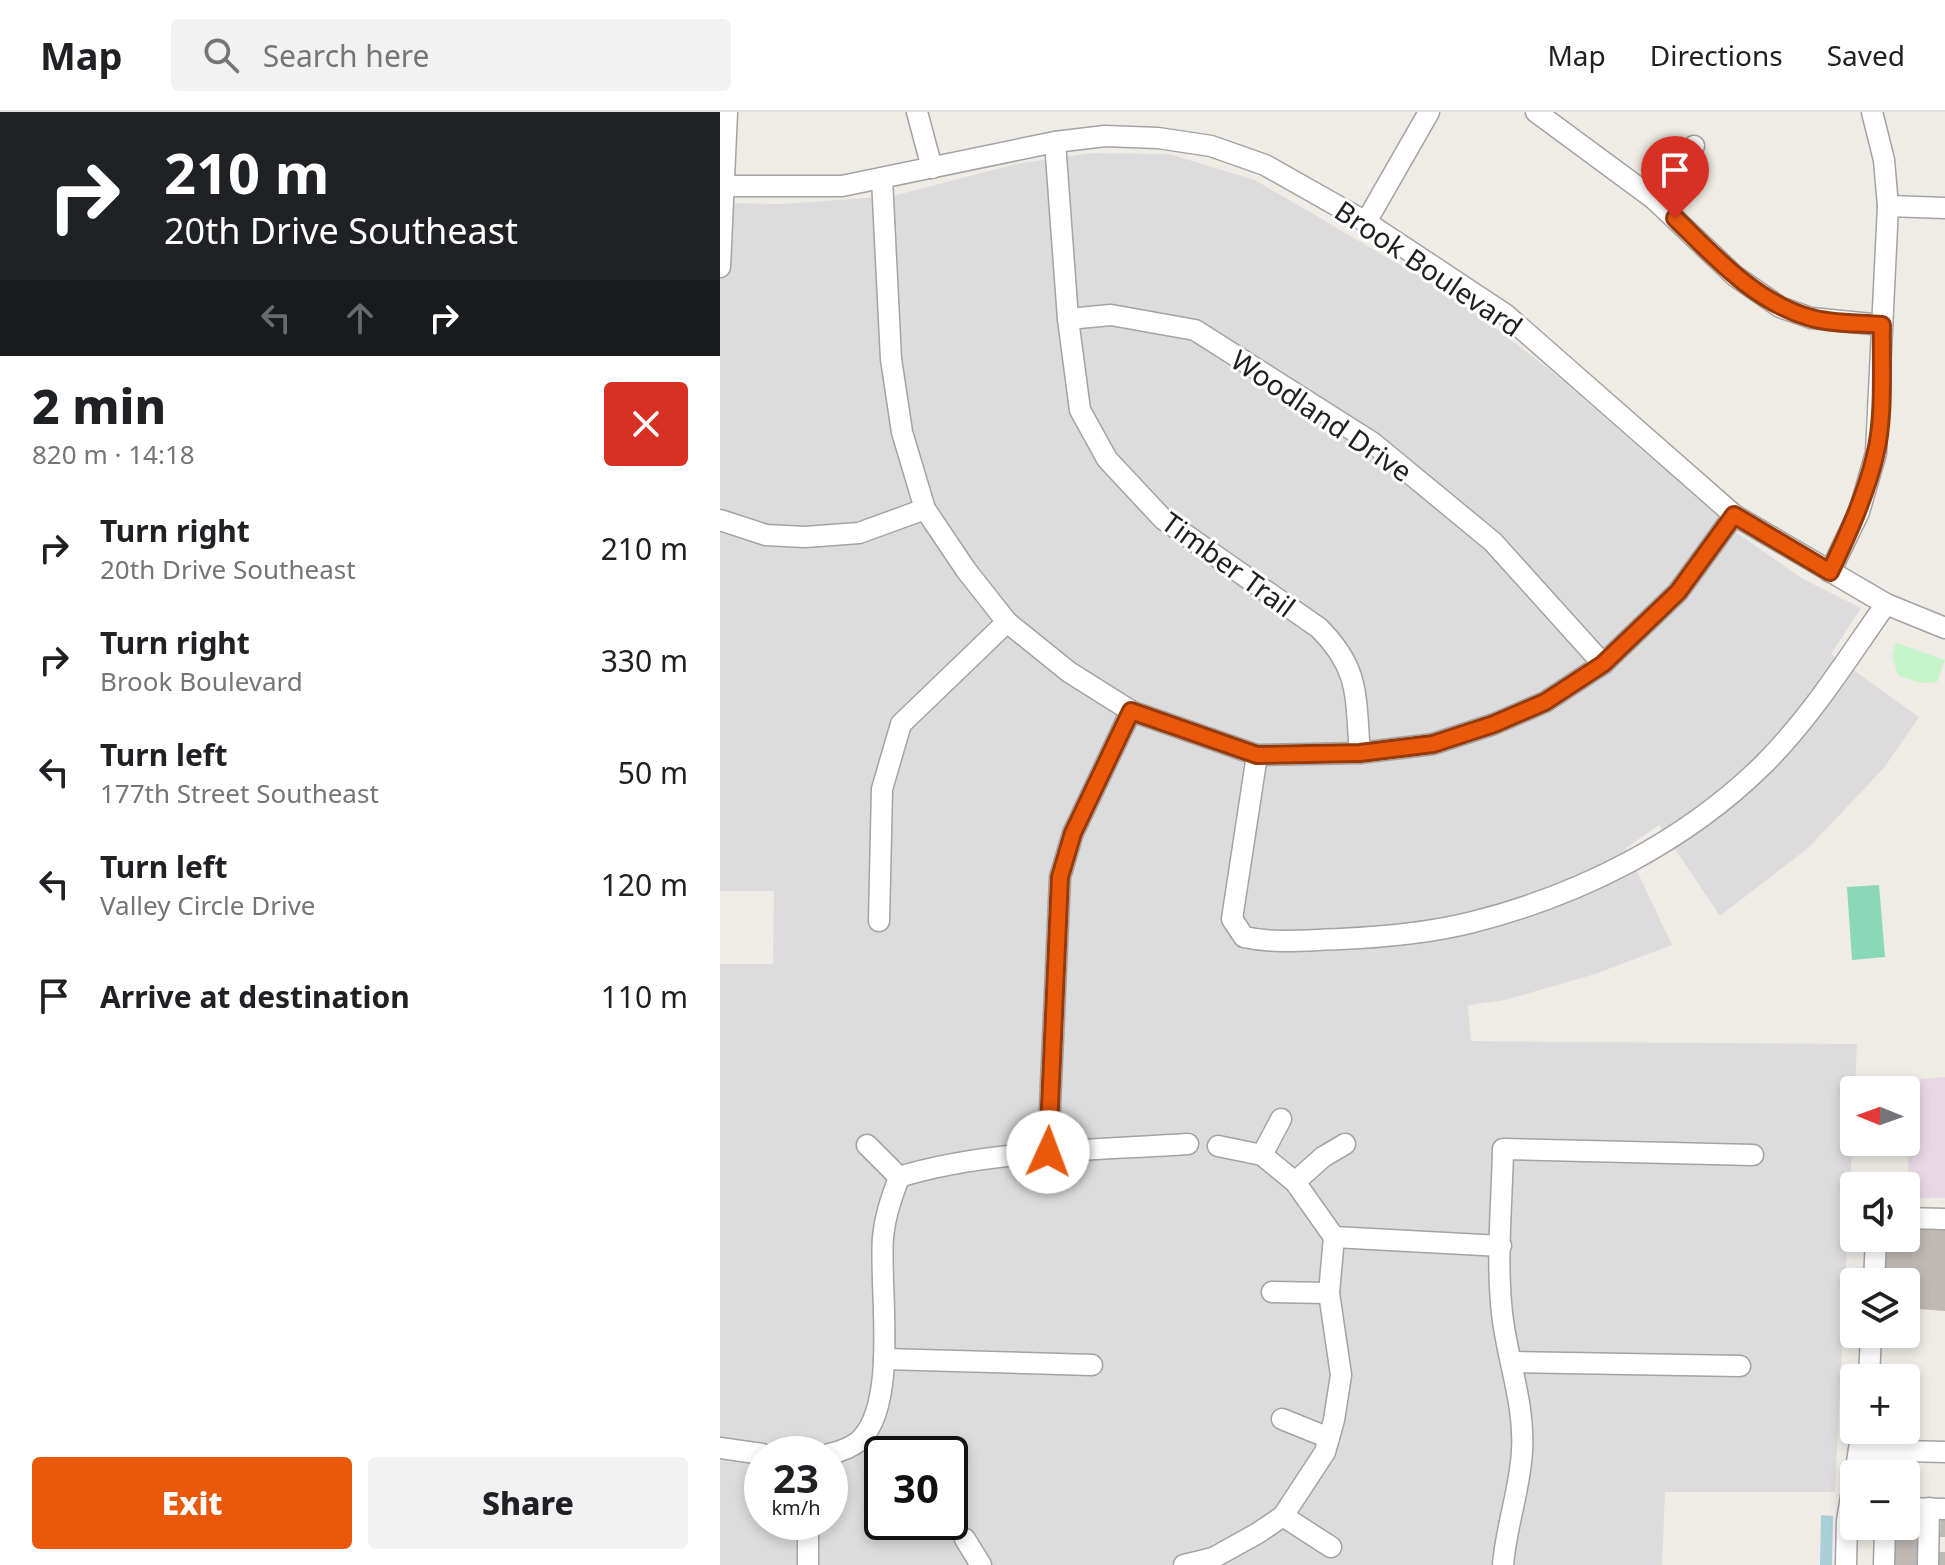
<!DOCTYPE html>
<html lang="en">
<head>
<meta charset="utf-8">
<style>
	body { margin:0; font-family:"Noto Sans",sans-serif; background:#f2f2f2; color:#202124; height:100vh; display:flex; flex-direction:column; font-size:30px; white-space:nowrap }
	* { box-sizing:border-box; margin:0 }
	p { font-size:26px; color:#757577 }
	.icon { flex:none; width:44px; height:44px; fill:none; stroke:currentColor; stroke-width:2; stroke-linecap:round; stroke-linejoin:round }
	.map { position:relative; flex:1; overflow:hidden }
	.drawer { display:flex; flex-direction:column; background:#fff; width:720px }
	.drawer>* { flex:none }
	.hud { background:#202124; color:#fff; overflow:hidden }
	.needle { width:52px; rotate:271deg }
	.buttons { position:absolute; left:1120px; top:964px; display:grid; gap:16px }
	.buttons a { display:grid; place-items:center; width:80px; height:80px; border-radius:8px; background:#fff; box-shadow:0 4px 12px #0003; font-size:40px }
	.speed { position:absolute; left:24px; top:1324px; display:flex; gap:16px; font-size:40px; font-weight:700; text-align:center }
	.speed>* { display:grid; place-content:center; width:104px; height:104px; border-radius:50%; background:#fff; box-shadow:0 4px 12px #0003; line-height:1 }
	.speed small { font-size:20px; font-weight:400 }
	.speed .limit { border:4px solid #111; border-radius:12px; background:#fff; color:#111 }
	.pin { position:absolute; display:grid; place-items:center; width:68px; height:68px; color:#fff; margin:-82px -34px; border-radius:50% 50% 50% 0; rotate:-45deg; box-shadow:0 0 8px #0007 }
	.pin .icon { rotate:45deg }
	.me { position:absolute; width:88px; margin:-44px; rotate:2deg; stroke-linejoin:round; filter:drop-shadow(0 0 6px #0008) }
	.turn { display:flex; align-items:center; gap:28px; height:168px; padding:0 32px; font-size:36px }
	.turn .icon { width:104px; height:104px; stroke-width:2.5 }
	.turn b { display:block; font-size:56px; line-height:68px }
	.lanes { display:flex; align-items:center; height:76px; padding:0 32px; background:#0003; justify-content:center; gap:40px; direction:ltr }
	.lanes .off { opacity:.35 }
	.round { display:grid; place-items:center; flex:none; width:84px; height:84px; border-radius:8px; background:#f2f2f2 }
	.head { display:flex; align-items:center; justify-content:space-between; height:136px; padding:0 32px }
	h1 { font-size:48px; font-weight:800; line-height:60px }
	.cta { display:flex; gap:16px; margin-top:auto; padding:16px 32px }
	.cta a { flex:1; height:92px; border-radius:8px; background:#ea580c; color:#fff; font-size:32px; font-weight:800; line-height:92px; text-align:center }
	.cta a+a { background:#f2f2f2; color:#202124 }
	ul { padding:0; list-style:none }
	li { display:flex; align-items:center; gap:24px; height:112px; padding:0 32px }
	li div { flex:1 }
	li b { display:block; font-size:30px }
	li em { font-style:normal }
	header { display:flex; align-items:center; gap:48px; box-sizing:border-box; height:112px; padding:0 40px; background:#fff; border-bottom:2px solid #e0e0e0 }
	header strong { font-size:38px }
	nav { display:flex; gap:44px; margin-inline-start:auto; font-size:28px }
	.search { width:560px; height:72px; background:#f2f2f2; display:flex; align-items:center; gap:20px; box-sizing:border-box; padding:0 28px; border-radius:8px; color:#757577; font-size:30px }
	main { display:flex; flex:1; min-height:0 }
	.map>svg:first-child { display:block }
	.residential { fill:#dddcdc; fill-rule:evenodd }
	.industrial { fill:#e8d8e5 }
	.park { fill:#c7f5ca }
	.pitch { fill:#8ad8b9 }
	.water { fill:#aacfd9 }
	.building { fill:#bfb8b3 }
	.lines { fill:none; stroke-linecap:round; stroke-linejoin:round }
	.minor-casing { stroke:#a3a3a3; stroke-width:23 }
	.minor { stroke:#fff; stroke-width:20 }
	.route-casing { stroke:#983908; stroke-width:20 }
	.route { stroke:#ea580c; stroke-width:14 }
	.labels { text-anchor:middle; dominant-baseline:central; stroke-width:6; stroke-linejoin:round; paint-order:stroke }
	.street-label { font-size:28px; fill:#1f1f1f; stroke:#fff }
</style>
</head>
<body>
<header>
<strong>Map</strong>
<div class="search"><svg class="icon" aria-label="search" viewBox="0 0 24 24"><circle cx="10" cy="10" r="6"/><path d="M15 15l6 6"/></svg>Search here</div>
<nav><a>Map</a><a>Directions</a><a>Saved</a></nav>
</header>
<main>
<section class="drawer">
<div class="hud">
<div class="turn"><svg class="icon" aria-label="right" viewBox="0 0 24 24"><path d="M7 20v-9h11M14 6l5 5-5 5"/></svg><div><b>210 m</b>20th Drive Southeast</div></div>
<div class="lanes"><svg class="icon off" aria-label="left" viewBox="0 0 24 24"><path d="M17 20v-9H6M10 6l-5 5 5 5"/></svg><svg class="icon off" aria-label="ahead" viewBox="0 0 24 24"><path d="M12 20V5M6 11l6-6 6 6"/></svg><svg class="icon" aria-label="right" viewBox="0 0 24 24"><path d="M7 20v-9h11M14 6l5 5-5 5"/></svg></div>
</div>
<div class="head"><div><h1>2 min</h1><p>820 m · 14:18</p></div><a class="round" style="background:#d93025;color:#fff"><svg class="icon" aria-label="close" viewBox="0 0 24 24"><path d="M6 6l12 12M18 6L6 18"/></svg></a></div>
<ul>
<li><svg class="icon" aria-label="right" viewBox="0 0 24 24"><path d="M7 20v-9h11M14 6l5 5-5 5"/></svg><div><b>Turn right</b><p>20th Drive Southeast</p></div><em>210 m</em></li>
<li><svg class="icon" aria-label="right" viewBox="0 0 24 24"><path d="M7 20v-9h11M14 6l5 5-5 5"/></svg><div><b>Turn right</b><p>Brook Boulevard</p></div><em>330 m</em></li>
<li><svg class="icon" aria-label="left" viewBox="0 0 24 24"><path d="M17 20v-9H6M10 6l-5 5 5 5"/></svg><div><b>Turn left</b><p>177th Street Southeast</p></div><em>50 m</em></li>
<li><svg class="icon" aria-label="left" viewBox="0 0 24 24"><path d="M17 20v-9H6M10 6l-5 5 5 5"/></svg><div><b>Turn left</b><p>Valley Circle Drive</p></div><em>120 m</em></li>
<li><svg class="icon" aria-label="arrive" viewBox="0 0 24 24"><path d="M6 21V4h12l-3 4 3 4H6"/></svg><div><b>Arrive at destination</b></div><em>110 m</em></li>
</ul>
<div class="cta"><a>Exit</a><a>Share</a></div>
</section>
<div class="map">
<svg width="1225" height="1453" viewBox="0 0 1225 1453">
	<rect width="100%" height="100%" fill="#efece6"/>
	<path class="residential" d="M372 41 449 42 535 68 736 186 830 258 1017 421 1083 467 1141 496 1111 542 1199 605 1164 656 1088 736 1000 804 939 713 906 736 952 833 875 862 785 888 748 893 751 929 1137 932 1115 1380H945L942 1453H501L493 1429 491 1453H0V852H53L54 779H0V91L62 92 173 84 296 52ZM42 1342H110V1410H42ZM162 1342H230V1410H162Z"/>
	<polygon class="industrial" points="1225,965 1225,1086 1187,1086 1191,968"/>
	<polygon class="park" points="1176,531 1225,548 1217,570 1200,571 1178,563 1172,544"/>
	<polygon class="pitch" points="1159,773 1165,845 1132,848 1127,775"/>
	<polygon class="water" points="1101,1403 1113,1404 1112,1453 1100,1453"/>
	<g class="building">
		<polygon points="1186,1117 1225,1118 1225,1199 1186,1196 1186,1170 1165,1170 1167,1126 1186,1126"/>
		<polygon points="1221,1401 1225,1401 1225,1425 1220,1425"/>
		<polygon points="1186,1406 1199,1406 1198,1453 1172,1453 1173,1414 1186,1414"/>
		<rect x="1219" y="1440" width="6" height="13"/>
	</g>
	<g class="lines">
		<g class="minor-casing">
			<g id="minor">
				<polyline points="197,0 212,56"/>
				<polyline points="816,0 934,87 1015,164 1060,195 1091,206 1162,213"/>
				<path d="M335 30 348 207 360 298 387 347 443 407 599 516C641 558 635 585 640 641"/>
				<polyline points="162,67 171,247 182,320 205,397 246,458 287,510 349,560 411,599 537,643 640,641 713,632 774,612 825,590 883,552 958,480 1014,403"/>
				<polyline points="0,74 122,74 335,30 385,24 438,26 491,34 545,53 646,110 785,202 1014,403 1166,492 1225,516"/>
				<polyline points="934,87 974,34"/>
				<polyline points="1168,94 1225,96"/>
				<polyline points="646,110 709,0"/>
				<polyline points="0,155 7,0"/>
				<polyline points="348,207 391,203 475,218 653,331 773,430 883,552"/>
				<polyline points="0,408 46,423 85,425 139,421 205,397"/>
				<polyline points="1110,460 1139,400 1156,341 1168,94 1164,48 1152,0"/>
				<path d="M537 643 512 807 524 825C556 832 587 828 620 827 665 825 710 821 753 810 860 783 965 730 1044 652 1092 604 1127 547 1166 492"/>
				<polyline points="159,809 162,677 181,612 287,510"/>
				<polyline points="498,1034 542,1043 575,1070 614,1125"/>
				<polyline points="328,1040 340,765 353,721 411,599"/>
				<polyline points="542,1043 561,1007"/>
				<path d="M179 1065C267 1038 377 1038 468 1032"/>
				<polyline points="575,1070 603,1045 625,1032"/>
				<polyline points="1186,1106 1225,1107"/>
				<polyline points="614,1125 781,1134"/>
				<polyline points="1154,1170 1156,1126"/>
				<polyline points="552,1180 609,1181"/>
				<polyline points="164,1247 372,1253"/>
				<polyline points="793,1250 1020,1254"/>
				<polyline points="1149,1266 1151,1222"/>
				<polyline points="562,1307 609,1326"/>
				<polyline points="0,1336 42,1342"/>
				<polyline points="1139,1338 1225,1340"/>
				<path d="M109 1342C120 1340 135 1334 142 1326 178 1287 159 1176 163 1125 165 1103 172 1085 179 1065L147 1033"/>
				<polyline points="1137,1350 1142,1318"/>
				<polyline points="1186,1396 1225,1397"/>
				<polyline points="563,1404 611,1435"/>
				<polyline points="245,1427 261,1453"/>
				<polyline points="88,1453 88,1410"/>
				<polyline points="464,1453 493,1446 538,1421 563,1404 605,1340 614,1308 621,1263 609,1181 614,1125"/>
				<path d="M783 1453C786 1414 800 1378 802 1339 805 1291 787 1248 782 1201 776 1147 782 1091 783 1037L1033 1043"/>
				<polyline points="1126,1453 1127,1409 1134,1366"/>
				<polyline points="1164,1453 1165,1414"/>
				<polyline points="1208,1453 1209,1396"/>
			</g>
		</g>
		<use href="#minor" class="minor"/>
	</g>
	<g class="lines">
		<g class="route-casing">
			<path id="route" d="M328 1040 340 765 353 721 411 599 537 643 640 641 713 632 774 612 825 590 883 552 958 480 1014 403 1110 460C1128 422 1145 385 1155 344 1165 306 1161 252 1162 213 1138 211 1110 212 1088 205 1034 189 994 144 955 106"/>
		</g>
		<use href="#route" class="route"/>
	</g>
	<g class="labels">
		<g class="street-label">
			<text transform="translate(709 156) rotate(34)">Brook Boulevard</text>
			<text transform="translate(602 303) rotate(34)">Woodland Drive</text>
			<text transform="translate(509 452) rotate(36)">Timber Trail</text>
		</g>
	</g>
</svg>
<div class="buttons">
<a><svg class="needle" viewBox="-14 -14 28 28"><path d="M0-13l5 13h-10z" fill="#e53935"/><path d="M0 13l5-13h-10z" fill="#757577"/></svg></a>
<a><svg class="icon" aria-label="sound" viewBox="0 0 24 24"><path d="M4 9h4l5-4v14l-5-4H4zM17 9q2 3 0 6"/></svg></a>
<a><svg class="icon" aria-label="layers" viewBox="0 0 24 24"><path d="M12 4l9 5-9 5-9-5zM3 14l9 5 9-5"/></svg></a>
<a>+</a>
<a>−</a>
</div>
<div class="speed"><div>23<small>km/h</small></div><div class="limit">30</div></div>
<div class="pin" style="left:955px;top:106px;background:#d93025"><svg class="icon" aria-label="arrive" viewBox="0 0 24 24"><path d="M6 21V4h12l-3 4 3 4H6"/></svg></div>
<svg class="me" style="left:328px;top:1040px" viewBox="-20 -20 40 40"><circle r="19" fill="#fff"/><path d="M0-13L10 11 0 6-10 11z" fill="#ea580c"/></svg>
</div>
</main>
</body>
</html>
